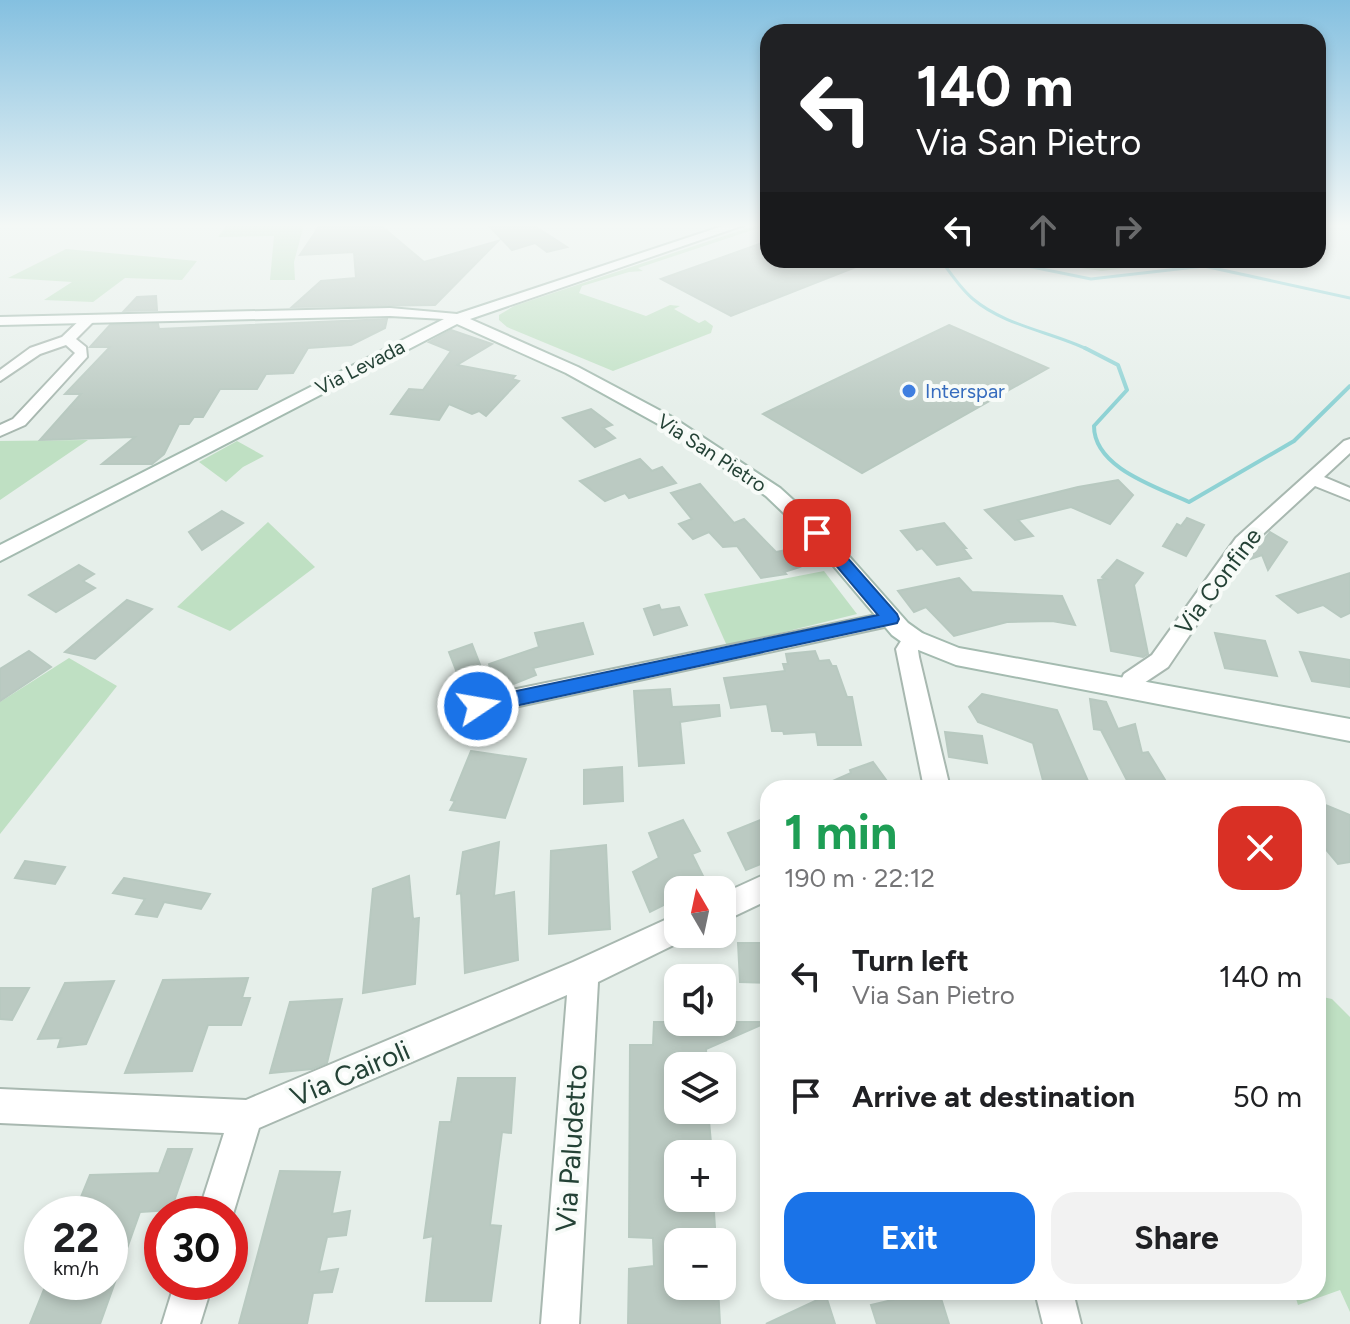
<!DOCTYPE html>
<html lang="en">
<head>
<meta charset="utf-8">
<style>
	body { margin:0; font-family:Figtree,sans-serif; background:#f2f2f2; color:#202124; height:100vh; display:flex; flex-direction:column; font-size:30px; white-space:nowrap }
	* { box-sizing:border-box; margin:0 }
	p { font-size:26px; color:#757577 }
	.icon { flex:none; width:44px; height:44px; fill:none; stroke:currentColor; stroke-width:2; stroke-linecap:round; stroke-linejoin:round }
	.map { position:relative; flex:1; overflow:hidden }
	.details { position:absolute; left:760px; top:780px; width:566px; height:520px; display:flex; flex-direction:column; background:#fff; border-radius:24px; box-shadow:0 4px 12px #0003 }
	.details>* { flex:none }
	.guide { position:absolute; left:760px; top:24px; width:566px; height:244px; border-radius:24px; box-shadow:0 4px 12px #0003; background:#202124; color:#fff; overflow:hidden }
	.needle { width:52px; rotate:351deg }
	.buttons { position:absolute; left:664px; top:876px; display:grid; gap:16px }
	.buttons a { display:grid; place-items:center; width:72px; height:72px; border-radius:16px; background:#fff; box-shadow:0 4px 12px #0003; font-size:40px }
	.speed { position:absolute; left:24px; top:1196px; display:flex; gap:16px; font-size:40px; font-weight:700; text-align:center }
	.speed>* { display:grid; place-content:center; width:104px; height:104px; border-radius:50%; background:#fff; box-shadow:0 4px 12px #0003; line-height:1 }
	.speed small { font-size:20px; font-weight:400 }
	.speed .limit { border:12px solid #d22; background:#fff; color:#111 }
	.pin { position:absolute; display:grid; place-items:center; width:68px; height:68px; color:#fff; margin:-34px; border-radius:16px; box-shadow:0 4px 12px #0006 }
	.me { position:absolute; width:88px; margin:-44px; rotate:78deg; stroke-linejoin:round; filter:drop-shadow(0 0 6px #0008) }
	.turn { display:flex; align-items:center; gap:28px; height:168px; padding:0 24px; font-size:36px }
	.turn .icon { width:104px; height:104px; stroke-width:2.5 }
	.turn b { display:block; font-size:56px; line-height:68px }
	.lanes { display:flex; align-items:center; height:76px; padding:0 24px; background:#0003; justify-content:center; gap:40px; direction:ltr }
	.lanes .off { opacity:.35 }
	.round { display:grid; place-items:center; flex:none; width:84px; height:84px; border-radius:24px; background:#f2f2f2 }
	.head { display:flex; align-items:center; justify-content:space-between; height:136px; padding:0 24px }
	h1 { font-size:48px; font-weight:700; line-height:60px; color:#1e9e55 }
	.action { display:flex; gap:16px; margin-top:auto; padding:16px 24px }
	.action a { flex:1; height:92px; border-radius:24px; background:#1a73e8; color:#fff; font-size:32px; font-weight:700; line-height:92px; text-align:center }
	.action a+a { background:#f2f2f2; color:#202124 }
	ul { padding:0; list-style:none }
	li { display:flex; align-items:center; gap:24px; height:120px; padding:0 24px }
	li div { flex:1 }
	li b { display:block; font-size:30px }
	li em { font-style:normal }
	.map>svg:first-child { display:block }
	.green { fill:#bfe0c3 }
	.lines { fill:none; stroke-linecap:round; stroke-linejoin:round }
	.stream-far1 { stroke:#8ed2d4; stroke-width:3 }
	.stream { stroke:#8ed2d4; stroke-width:4 }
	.building { fill:#bbcac2; stroke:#b8c9c0; stroke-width:2 }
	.street-casing { stroke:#a8b8b0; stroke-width:4 }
	.secondary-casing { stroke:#a4bbb0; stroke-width:4 }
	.street { fill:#fff; fill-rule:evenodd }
	.secondary { fill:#fff; fill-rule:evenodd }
	.route { fill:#1a73e8; stroke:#114b97; stroke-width:2 }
	.shop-dot { fill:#3f7fe0; stroke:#f7fbf8; stroke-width:3 }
	.labels { text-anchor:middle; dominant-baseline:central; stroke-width:8; stroke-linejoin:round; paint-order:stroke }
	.far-street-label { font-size:20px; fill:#244236; stroke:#f7fbf8 }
	.far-shop-label { font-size:20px; fill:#366cbe; stroke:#f7fbf8; text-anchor:start }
	.street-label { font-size:24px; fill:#244236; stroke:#f7fbf8 }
	.near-street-label { font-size:28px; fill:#244236; stroke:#f7fbf8 }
</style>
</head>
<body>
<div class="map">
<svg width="1350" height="1324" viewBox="0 0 1350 1324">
	<rect width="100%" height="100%" fill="#e6efea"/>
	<g class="green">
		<polygon points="227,225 304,225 294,262 295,280 270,280 274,236 218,237"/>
		<polygon points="757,225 768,225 638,268 643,271 629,272 582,286 579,293 646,316 670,305 680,306 674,309 699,323 705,320 713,326 711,333 613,371 507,327 499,320 499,315 514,306"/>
		<polygon points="66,249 197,261 182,280 125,278 93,302 44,300 72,282 8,278"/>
		<polygon points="1024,260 1186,260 1102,271"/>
		<polygon points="88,440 0,500 0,441"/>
		<polygon points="237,441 264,456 243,467 226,482 199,462"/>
		<polygon points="268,522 315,567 230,631 177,607"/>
		<polygon points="824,571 857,614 727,646 704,594"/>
		<polygon points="69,658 117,686 0,834 0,702"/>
		<polygon points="1318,996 1332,999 1350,1017 1350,1312 1340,1290 1298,1305 1294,1292 1318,1292"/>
	</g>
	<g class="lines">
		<g class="stream-far1">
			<path d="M941 260C951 274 960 288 973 299 1005 326 1052 332 1089 350"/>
			<polyline points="998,260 1091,279 1204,266 1350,298"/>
		</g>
		<path class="stream" d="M1085 348 1118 365 1127 390 1094 426C1094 468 1157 487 1189 502L1294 441 1350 386"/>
	</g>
	<g class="building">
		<polygon points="320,225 380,225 424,262 498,241 435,305 292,307 321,281 356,278 354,252 300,255"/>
		<polygon points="488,225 533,225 567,247 547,252 535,243 512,250"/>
		<polygon points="768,241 768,260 871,261 731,316 661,279"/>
		<polygon points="156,296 157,310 124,311 137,297"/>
		<polygon points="387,319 385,328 351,345 308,348 293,373 266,374 257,389 220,389 203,417 194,417 189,424 179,424 164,454 152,464 102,464 135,437 40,440 81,394 65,394 110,347 90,347 110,325 158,324 159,329"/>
		<polygon points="949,325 1048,368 862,473 763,414"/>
		<polygon points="451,330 492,344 457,365 515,376 512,379 519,381 486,416 479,411 472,414 449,404 439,420 391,414 409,389 423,390 451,351 429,342"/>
		<polygon points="591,409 612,425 603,428 615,438 595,447 563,418"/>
		<polygon points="640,459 652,471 662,467 676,483 629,498 625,493 605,501 580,481"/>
		<polygon points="1118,480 1133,495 1110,524 1071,507 1018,520 1033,536 1015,540 985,510 1078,487"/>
		<polygon points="700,484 734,523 744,519 776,552 786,550 800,567 784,572 786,574 761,578 737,546 723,547 709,532 693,539 679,524 692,519 671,493"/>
		<polygon points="222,511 243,523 202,550 189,532"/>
		<polygon points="1187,518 1204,525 1186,556 1163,546 1177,524 1181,526"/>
		<polygon points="944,523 966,548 963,548 971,558 937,565 922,548 917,550 901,531"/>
		<polygon points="1270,532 1287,542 1268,570 1262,555 1248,560"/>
		<polygon points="1117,560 1143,573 1134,585 1148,654 1143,657 1111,651 1098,580 1106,579 1102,577"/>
		<polygon points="79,565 94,574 83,581 95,588 56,612 29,595"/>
		<polygon points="1350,573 1350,613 1341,617 1323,605 1298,613 1277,596"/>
		<polygon points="959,578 972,592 1062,596 1075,625 1052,621 1007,622 954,636 926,607 914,612 898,591"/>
		<polygon points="127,600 152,609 95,659 65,652"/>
		<polygon points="659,605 661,610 679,607 687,625 654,635 644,609"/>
		<polygon points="583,623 593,654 533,668 536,675 498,690 489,664 539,647 535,633"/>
		<polygon points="1215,633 1265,641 1277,676 1225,668"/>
		<polygon points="472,644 484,675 461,683 449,652"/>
		<polygon points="29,651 51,667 0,701 0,669"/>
		<polygon points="815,651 819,661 829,660 832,666 836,666 847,697 852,697 861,745 818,745 816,732 784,734 783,731 772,731 767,704 731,708 724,678 785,671 783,664 788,664 786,654"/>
		<polygon points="1300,652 1350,660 1350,687 1312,681"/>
		<polygon points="670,689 672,707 719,705 720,716 680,722 684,763 639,766 634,691"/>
		<polygon points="982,694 1057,710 1091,788 1045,788 1033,743 978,722 969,707"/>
		<polygon points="1090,699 1106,702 1118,729 1135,724 1142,753 1148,752 1170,788 1131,788 1101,730 1094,729"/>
		<polygon points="945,732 982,736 987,763 949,757"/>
		<polygon points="471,751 526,759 505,818 450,810 455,801 451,800"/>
		<polygon points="873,762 892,788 817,788 851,773 850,770"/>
		<polygon points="622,767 623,801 584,804 584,770"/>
		<polygon points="1318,802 1350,815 1350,862 1338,864 1318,840"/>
		<polygon points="768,817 768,861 746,870 728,833"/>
		<polygon points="683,820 700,851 692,854 707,884 694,890 678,890 678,898 650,912 633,872 659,858 649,833"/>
		<polygon points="499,842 494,896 514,892 518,960 465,973 461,893 457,894 463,852"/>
		<polygon points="606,845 610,929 549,934 551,851"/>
		<polygon points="25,861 65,867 55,884 15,878"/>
		<polygon points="409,876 413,919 419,918 415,984 363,993 373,889"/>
		<polygon points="124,878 210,894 201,909 164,902 157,917 136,914 145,899 113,893"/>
		<polygon points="738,943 768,943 768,983 740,982"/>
		<polygon points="248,978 242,998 250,998 241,1025 208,1025 192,1071 125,1073 163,980"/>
		<polygon points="114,981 86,1044 58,1047 61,1038 38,1039 65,983"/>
		<polygon points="0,988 29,988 12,1020 0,1019"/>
		<polygon points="342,999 327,1063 312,1069 270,1073 290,1002"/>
		<polygon points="654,1022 768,1022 706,1049 707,1066 678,1066 678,1110 708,1110 712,1154 678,1154 678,1198 713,1198 716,1242 678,1242 678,1286 718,1286 720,1324 628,1324 629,1269 654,1266 653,1238 629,1237 630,1045 653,1045"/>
		<polygon points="458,1078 515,1078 511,1133 502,1132 490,1225 501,1226 491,1301 426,1301 433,1236 424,1238 440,1122 451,1122"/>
		<polygon points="168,1149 192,1149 171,1210 140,1212 100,1324 30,1324 47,1282 110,1282 110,1214 74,1214 90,1175 159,1173"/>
		<polygon points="280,1171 340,1172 332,1214 350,1211 346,1235 327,1237 319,1272 338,1269 332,1292 313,1293 307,1324 239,1324"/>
		<polygon points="926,1292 939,1292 949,1324 877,1324 871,1305"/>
		<polygon points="826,1296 835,1324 766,1324"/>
	</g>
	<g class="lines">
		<g class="street-casing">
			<g id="street">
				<polygon points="84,316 96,319 76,339 86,347 87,357 25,425 0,436 0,425 13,419 75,353 66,345 40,354 0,381 0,370 30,348 62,337"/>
				<polygon points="1350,439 1350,453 1324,477 1350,488 1350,500 1315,486 1250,546 1168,667 1144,683 1146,690 1143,696 1135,699 1127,696 1121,680 1124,674 1152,655 1236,538 1344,441"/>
				<polygon points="891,612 898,614 901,619 898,624 478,715 470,712 466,706 470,700 478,697"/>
				<polygon points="914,631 922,633 925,639 918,650 919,657 950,788 924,788 896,649 906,633"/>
				<polygon points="768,873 768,900 722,922 722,894"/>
				<polygon points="678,914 678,934 690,934 688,938 598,982 579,1324 541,1324 567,995 259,1128 230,1224 230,1214 198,1214 224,1133 0,1123 0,1089 246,1100 573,962"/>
				<polygon points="175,1282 213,1282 200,1324 162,1324"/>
				<polygon points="1035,1292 1073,1292 1081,1324 1043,1324"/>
			</g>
		</g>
		<g class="secondary-casing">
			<polygon id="secondary" points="726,225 744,225 470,319 578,367 672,417 780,488 824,528 908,623 922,633 959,648 1350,719 1350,741 956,665 906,645 892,635 810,538 766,496 660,425 566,373 457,324 0,561 0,545 444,319 390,316 0,325 0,317 390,308 457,314"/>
		</g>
		<use href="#street" class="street"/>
		<use href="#secondary" class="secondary"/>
	</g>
	<linearGradient id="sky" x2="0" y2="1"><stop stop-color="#84c0e0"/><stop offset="0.55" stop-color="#f4f8f6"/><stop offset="1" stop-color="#f4f8f6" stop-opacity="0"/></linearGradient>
	<rect width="1350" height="410" fill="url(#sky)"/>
	<polygon class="route" points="817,528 823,530 897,614 899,619 897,623 478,714 472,712 469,706 472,701 478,699 878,615 812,537 810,533"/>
	<circle class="shop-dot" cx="909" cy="391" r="8"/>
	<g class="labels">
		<g class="far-street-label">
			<text transform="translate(360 367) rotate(-27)">Via Levada</text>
			<text transform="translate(712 453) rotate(33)">Via San Pietro</text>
		</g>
		<g class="far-shop-label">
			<text x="925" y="391">Interspar</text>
		</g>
		<g class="street-label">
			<text transform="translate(1218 581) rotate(-53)">Via Confine</text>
		</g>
		<g class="near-street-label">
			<text transform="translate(350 1073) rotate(-23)">Via Cairoli</text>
			<text transform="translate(571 1148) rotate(-86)">Via Paludetto</text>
		</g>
	</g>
</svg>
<div class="buttons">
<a><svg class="needle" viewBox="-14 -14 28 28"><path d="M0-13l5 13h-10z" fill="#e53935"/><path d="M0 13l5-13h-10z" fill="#757577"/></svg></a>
<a><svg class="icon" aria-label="sound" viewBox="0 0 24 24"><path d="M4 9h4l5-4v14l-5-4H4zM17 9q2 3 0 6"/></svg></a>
<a><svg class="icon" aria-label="layers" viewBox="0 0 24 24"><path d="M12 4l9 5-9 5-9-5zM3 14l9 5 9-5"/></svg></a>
<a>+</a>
<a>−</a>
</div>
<div class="speed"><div>22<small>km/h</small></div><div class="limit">30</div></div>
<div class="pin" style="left:817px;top:533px;background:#d93025"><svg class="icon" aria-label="arrive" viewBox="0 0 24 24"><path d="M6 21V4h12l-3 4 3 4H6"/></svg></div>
<svg class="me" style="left:478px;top:706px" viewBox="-20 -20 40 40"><circle r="17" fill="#1a73e8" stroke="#fff" stroke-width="3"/><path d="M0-11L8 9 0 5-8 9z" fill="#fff"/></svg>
<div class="guide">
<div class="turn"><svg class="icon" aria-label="left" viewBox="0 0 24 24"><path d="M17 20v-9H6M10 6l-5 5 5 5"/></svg><div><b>140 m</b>Via San Pietro</div></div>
<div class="lanes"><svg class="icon" aria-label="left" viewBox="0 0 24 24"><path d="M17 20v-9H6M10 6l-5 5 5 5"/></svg><svg class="icon off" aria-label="ahead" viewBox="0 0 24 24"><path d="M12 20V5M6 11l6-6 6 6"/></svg><svg class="icon off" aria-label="right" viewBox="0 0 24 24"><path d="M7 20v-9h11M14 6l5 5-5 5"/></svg></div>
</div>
<section class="details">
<div class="head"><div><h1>1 min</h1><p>190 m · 22:12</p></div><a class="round" style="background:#d93025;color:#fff"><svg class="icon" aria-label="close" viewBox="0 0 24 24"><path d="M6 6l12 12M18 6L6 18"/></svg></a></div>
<ul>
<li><svg class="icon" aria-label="left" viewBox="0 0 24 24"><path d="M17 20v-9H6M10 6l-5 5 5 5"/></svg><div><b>Turn left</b><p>Via San Pietro</p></div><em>140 m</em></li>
<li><svg class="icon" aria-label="arrive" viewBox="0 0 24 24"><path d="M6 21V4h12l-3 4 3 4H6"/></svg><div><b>Arrive at destination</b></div><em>50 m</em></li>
</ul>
<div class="action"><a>Exit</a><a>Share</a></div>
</section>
</div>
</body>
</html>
